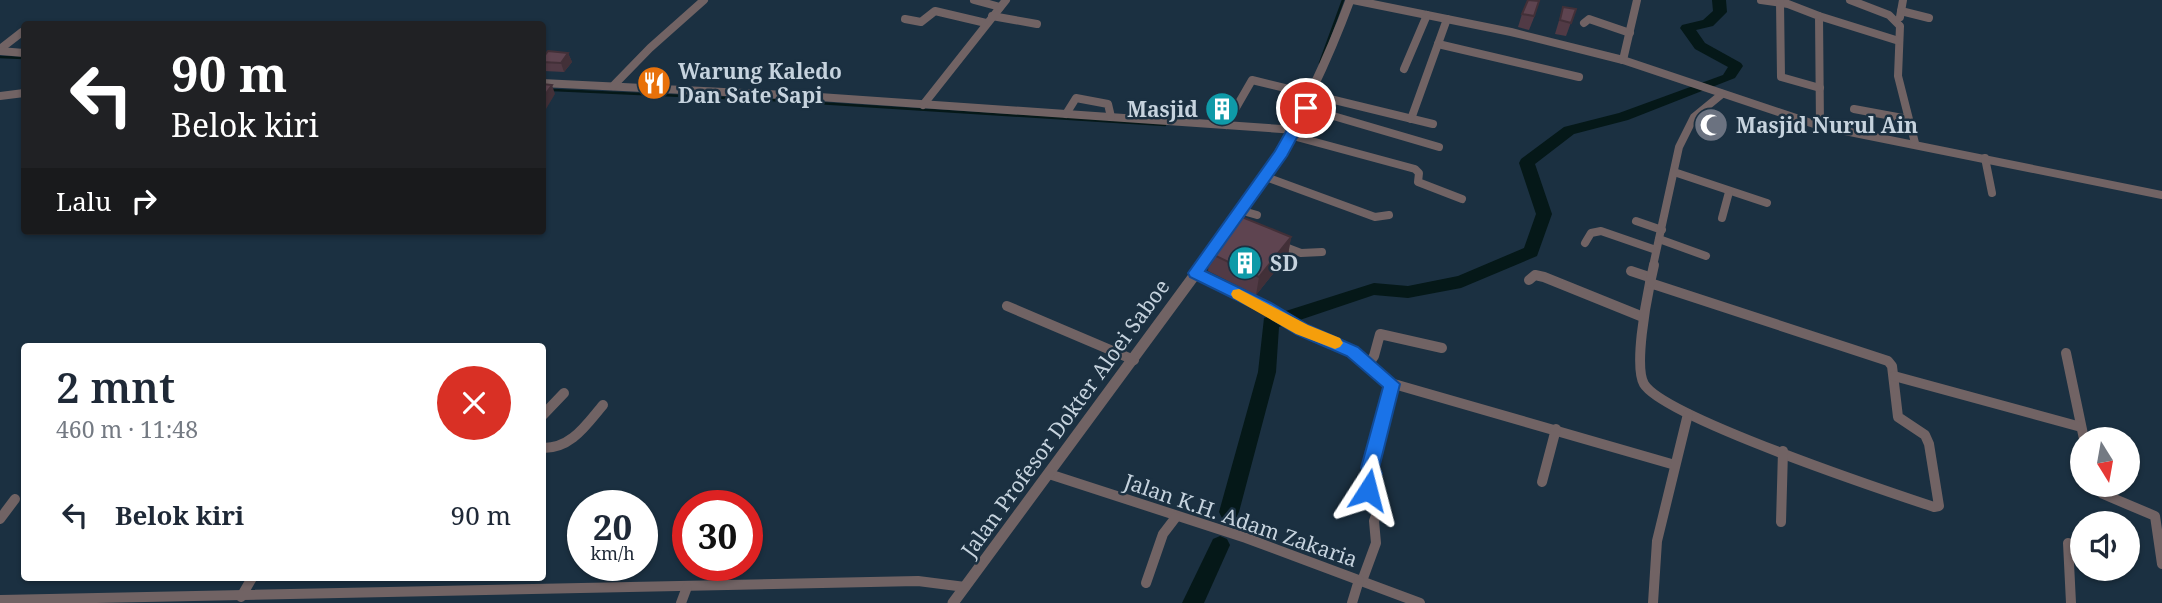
<!DOCTYPE html>
<html lang="id">
<head>
<meta charset="utf-8">
<style>
	body { margin:0; font-family:"Noto Serif",serif; background:#f2f2f3; color:#1f2937; height:100vh; display:flex; flex-direction:column; font-size:26px; white-space:nowrap }
	* { box-sizing:border-box; margin:0 }
	p { font-size:23px; color:#747a83 }
	.icon { flex:none; width:38px; height:38px; fill:none; stroke:currentColor; stroke-width:2; stroke-linecap:round; stroke-linejoin:round }
	.map { position:relative; flex:1; overflow:hidden }
	.drawer { position:absolute; left:21px; top:343px; width:525px; height:238px; display:flex; flex-direction:column; background:#fff; border-radius:7px; box-shadow:0 2px 5px #0004 }
	.drawer>* { flex:none }
	.banner { position:absolute; left:21px; top:21px; width:525px; height:214px; border-radius:7px; box-shadow:0 2px 5px #0004; background:#202124; color:#fff; overflow:hidden }
	.needle { width:46px; rotate:169deg }
	.buttons { position:absolute; left:2070px; top:427px; display:grid; gap:14px }
	.buttons a { display:grid; place-items:center; width:70px; height:70px; border-radius:50%; background:#fff; box-shadow:0 2px 5px #0004; font-size:35px }
	.speed { position:absolute; left:567px; top:490px; display:flex; gap:14px; font-size:35px; font-weight:700; text-align:center }
	.speed>* { display:grid; place-content:center; width:91px; height:91px; border-radius:50%; background:#fff; box-shadow:0 2px 5px #0004; line-height:1 }
	.speed small { font-size:18px; font-weight:400 }
	.speed .limit { border:10px solid #d22; background:#fff; color:#111 }
	.pin { position:absolute; display:grid; place-items:center; width:60px; height:60px; color:#fff; margin:-30px; border:4px solid #fff; border-radius:50%; box-shadow:0 2px 7px #0007 }
	.me { position:absolute; width:77px; margin:-38px; rotate:9deg; stroke-linejoin:round; filter:drop-shadow(0 0 5px #0008) }
	.turn { display:flex; align-items:center; gap:24px; height:147px; padding:0 35px; font-size:32px }
	.turn .icon { width:91px; height:91px; stroke-width:2.5 }
	.turn b { display:block; font-size:49px; line-height:60px }
	.then { display:flex; align-items:center; height:66px; padding:0 35px; background:#0003; gap:14px; font-size:26px }
	.round { display:grid; place-items:center; flex:none; width:74px; height:74px; border-radius:37px; background:#f2f2f3 }
	.summary { display:flex; align-items:center; justify-content:space-between; height:119px; padding:0 35px }
	h1 { font-size:42px; font-weight:600; line-height:52px }
	ul { padding:0; list-style:none }
	li { display:flex; align-items:center; gap:21px; height:105px; padding:0 35px }
	li div { flex:1 }
	li b { display:block; font-size:26px }
	li em { font-style:normal }
	.map>svg:first-child { display:block }
	.lines { fill:none; stroke-linecap:round; stroke-linejoin:round }
	.stream { stroke:#051818; stroke-width:2.5 }
	.river { fill:#051818; fill-rule:evenodd }
	.minor-far1 { stroke:#716364; stroke-width:8 }
	.minor { stroke:#716364; stroke-width:10 }
	.tertiary-far1 { stroke:#716364; stroke-width:9 }
	.tertiary { stroke:#716364; stroke-width:11 }
	.wall { fill:#513a45 }
	.shaded-wall { fill:#423038 }
	.building { fill:#5e4450; stroke:#423038; stroke-width:2 }
	.route { fill:#1a73e8; stroke:#114b97; stroke-width:2 }
	.slow { fill:#f59e0b }
	.labels { text-anchor:middle; dominant-baseline:central; stroke-width:5; stroke-linejoin:round; paint-order:stroke }
	.poi-label { font-size:21px; font-weight:bold; fill:#c6d3de; stroke:#1b3041; text-anchor:start }
	.street-label { font-size:21px; fill:#c6d3de; stroke:#1b3041 }
</style>
</head>
<body>
<div class="map">
<svg width="2162" height="603" viewBox="0 0 2162 603">
	<rect width="100%" height="100%" fill="#1b3041"/>
	<g class="lines">
		<g class="stream">
			<polyline points="0,57 24,58"/>
			<polyline points="1320,63 1343,0"/>
			<polyline points="553,90 771,100 1165,125"/>
		</g>
		<g class="river">
			<polygon points="1712,0 1726,0 1727,12 1713,26 1696,30 1705,43 1741,63 1743,66 1735,78 1628,120 1574,134 1535,164 1552,214 1537,256 1461,288 1408,298 1374,295 1279,327 1276,372 1239,512 1236,518 1229,521 1222,518 1219,512 1258,372 1264,318 1374,283 1408,286 1458,276 1524,248 1536,214 1519,163 1521,159 1564,127 1619,113 1723,75 1728,67 1695,49 1680,28 1682,25 1703,20 1713,11"/>
			<polygon points="1220,536 1227,539 1230,545 1204,603 1182,603 1213,539"/>
		</g>
		<g class="minor-far1">
			<polyline points="974,0 1000,7"/>
			<polyline points="1353,0 1511,32 1623,60 1820,126 2162,195"/>
			<polyline points="1761,0 1788,4 1819,16 1820,126"/>
			<polyline points="1850,0 1889,15 1900,26 1898,76 1915,143"/>
			<polyline points="1780,2 1781,77 1820,88"/>
			<polyline points="1901,11 1929,18"/>
			<polyline points="992,16 1037,24"/>
			<polyline points="1819,16 1899,41"/>
			<polyline points="1900,17 1903,0"/>
			<polyline points="905,19 921,22 935,11 986,23"/>
			<polyline points="1584,23 1589,19 1630,33"/>
			<polyline points="1438,44 1579,77"/>
			<polyline points="0,49 22,32"/>
			<polyline points="0,51 24,53"/>
			<polyline points="1623,60 1637,0"/>
			<polyline points="1404,69 1427,15"/>
			<polyline points="542,83 805,96 1296,130"/>
			<polyline points="613,86 650,48 704,0"/>
			<polyline points="0,96 24,93"/>
			<polyline points="923,105 1006,0"/>
			<polyline points="1306,108 1439,147"/>
			<polyline points="1854,109 1908,119"/>
			<polyline points="1066,114 1076,98 1108,104 1111,117"/>
			<polyline points="1411,119 1447,19"/>
			<polyline points="1226,125 1252,80 1433,124"/>
			<polyline points="1293,136 1415,169 1419,173 1418,182 1462,199"/>
			<polyline points="1985,158 1992,193"/>
			<polyline points="1674,172 1767,203"/>
			<polyline points="1266,177 1375,217 1389,215"/>
			<polyline points="1243,211 1257,215"/>
			<polyline points="1722,218 1729,192"/>
			<polyline points="1636,221 1662,230"/>
			<polyline points="1659,239 1706,256"/>
			<polyline points="1585,243 1591,233 1601,231 1656,250"/>
			<polyline points="1280,245 1301,253 1322,252"/>
			<polyline points="1653,266 1679,147 1694,117 1722,94"/>
		</g>
		<g class="minor">
			<polyline points="1631,271 1649,277"/>
			<polyline points="1195,273 1265,307 1302,329 1353,351 1387,382 1675,465"/>
			<polyline points="1529,280 1535,275 1544,277 1643,317"/>
			<path d="M1650 283 1888 361 1892 366 1898 417 1925 435 1929 444 1939 506 1934 507C1886 491 1664 417 1644 384 1634 367 1646 302 1650 283Z"/>
			<polyline points="1650,283 1654,265"/>
			<polyline points="1007,306 1134,360"/>
			<polyline points="2066,353 2084,439"/>
			<polyline points="1368,365 1374,356 1380,334 1442,348"/>
			<polyline points="1894,376 2081,427"/>
			<polyline points="542,416 564,393"/>
			<path d="M542 448C571 449 586 425 603 405"/>
			<polyline points="1049,474 1246,538 1420,603"/>
			<polyline points="1542,482 1556,429"/>
			<polyline points="2096,485 2103,494 2155,516 2162,564"/>
			<polyline points="0,519 15,499"/>
			<polyline points="1781,522 1783,451"/>
			<polyline points="2068,543 2071,603"/>
			<polyline points="1362,581 1376,543 1374,521 1380,505 1378,499 1370,495 1368,490 1373,473 1370,468 1392,384"/>
			<polyline points="1146,583 1163,534 1176,517"/>
			<polyline points="241,597 252,578"/>
			<polyline points="0,600 918,581 965,587"/>
			<polyline points="681,603 687,587"/>
			<polyline points="1352,603 1359,580"/>
			<polyline points="1653,603 1657,541 1688,414"/>
		</g>
		<g class="tertiary-far1">
			<path d="M1231 225C1283 155 1320 81 1350 0"/>
			<polyline points="1201,266 1217,244"/>
		</g>
		<polyline class="tertiary" points="953,603 1202,265"/>
	</g>
	<g class="wall">
		<polygon points="1563,7 1576,9 1566,36 1555,34"/>
		<polygon points="1522,14 1535,15 1529,30 1518,27"/>
		<polygon points="568,53 572,62 564,72 544,71 542,67 542,59"/>
		<polygon points="1211,103 1230,106 1224,115 1210,112"/>
		<polygon points="1708,111 1723,123 1718,132 1703,129 1704,120"/>
		<polygon points="1291,237 1288,255 1256,295 1208,271 1210,253"/>
	</g>
	<g class="shaded-wall">
		<polygon points="568,53 572,62 564,72 561,63"/>
		<polygon points="552,85 555,94 546,109 542,99"/>
		<polygon points="1231,97 1230,106 1224,115 1225,106"/>
		<polygon points="1291,237 1288,255 1256,295 1259,277"/>
	</g>
	<g class="building">
		<polygon points="1528,0 1539,1 1534,16 1522,14"/>
		<polygon points="1563,7 1576,9 1571,23 1560,20"/>
		<polygon points="548,51 568,53 561,63 542,62 542,59"/>
		<polygon points="542,84 552,85 542,99"/>
		<polygon points="1217,93 1231,97 1225,106 1211,103"/>
		<polygon points="1708,111 1723,114 1723,123 1707,120"/>
		<polygon points="1237,215 1291,237 1259,277 1210,253"/>
	</g>
	<polygon class="route" points="1306,104 1313,108 1287,156 1205,271 1271,303 1308,325 1358,347 1400,384 1379,468 1382,473 1374,495 1368,498 1362,495 1359,490 1364,474 1361,468 1383,387 1347,356 1296,334 1259,311 1190,277 1188,273 1275,151 1301,105"/>
	<polygon class="slow" points="1239,289 1308,325 1340,338 1343,343 1340,347 1335,349 1296,334 1233,298 1231,294 1233,290"/>
	<defs>
		<g id="restaurant-disc" transform="scale(1.75)"><circle r="9.5" fill="#e8710a" stroke="#1b3041"/><path d="M-5-6h1v4h1v-4h1v4h1v-4h1v5L-1.5 .5V6h-2V.5L-5-1ZM5-6V6H3V1.5H1.5Q1.5-4 5-6Z" fill="#fff"/></g>
		<g id="building-disc" transform="scale(1.75)"><circle r="9.5" fill="#0f9aa8" stroke="#1b3041"/><path d="M-4-6H4V6H1V3H-1V6H-4ZM-2.5-4.3h1.7v1.8h-1.7ZM.8-4.3h1.7v1.8H.8ZM-2.5-1h1.7V.8h-1.7ZM.8-1h1.7V.8H.8Z" fill="#fff"/></g>
		<g id="mosque-disc" transform="scale(1.75)"><circle r="9.5" fill="#6b7280" stroke="#1b3041"/><path d="M3.5-4.9A6 6 0 1 0 3.5 4.9A5 5 0 1 1 3.5-4.9Z" fill="#fff"/></g>
	</defs>
	<g fill-rule="evenodd">
		<use href="#restaurant-disc" x="654" y="83"/>
		<use href="#building-disc" x="1222" y="109"/>
		<use href="#mosque-disc" x="1711" y="125"/>
		<use href="#building-disc" x="1245" y="263"/>
	</g>
	<g class="labels">
		<g class="poi-label">
			<text x="678" y="71">Warung Kaledo<tspan x="678" dy="24">Dan Sate Sapi</tspan></text>
			<text x="1198" y="109" text-anchor="end">Masjid</text>
			<text x="1736" y="125">Masjid Nurul Ain</text>
			<text x="1270" y="263">SD</text>
		</g>
		<g class="street-label">
			<text transform="translate(1065 418) rotate(-54)">Jalan Profesor Dokter Aloei Saboe</text>
			<text transform="translate(1241 520) rotate(19)">Jalan K.H. Adam Zakaria</text>
		</g>
	</g>
</svg>
<div class="buttons">
<a><svg class="needle" viewBox="-14 -14 28 28"><path d="M0-13l5 13h-10z" fill="#e53935"/><path d="M0 13l5-13h-10z" fill="#747a83"/></svg></a>
<a><svg class="icon" aria-label="sound" viewBox="0 0 24 24"><path d="M4 9h4l5-4v14l-5-4H4zM17 9q2 3 0 6"/></svg></a>
</div>
<div class="speed"><div>20<small>km/h</small></div><div class="limit">30</div></div>
<div class="pin" style="left:1306px;top:108px;background:#d93025"><svg class="icon" aria-label="arrive" viewBox="0 0 24 24"><path d="M6 21V4h12l-3 4 3 4H6"/></svg></div>
<svg class="me" style="left:1368px;top:490px" viewBox="-20 -20 40 40"><path d="M0-17L14 15 0 8-14 15z" fill="#1a73e8" stroke="#fff" stroke-width="4"/></svg>
<div class="banner">
<div class="turn"><svg class="icon" aria-label="left" viewBox="0 0 24 24"><path d="M17 20v-9H6M10 6l-5 5 5 5"/></svg><div><b>90 m</b>Belok kiri</div></div>
<div class="then">Lalu<svg class="icon" aria-label="right" viewBox="0 0 24 24"><path d="M7 20v-9h11M14 6l5 5-5 5"/></svg></div>
</div>
<section class="drawer">
<div class="summary"><div><h1>2 mnt</h1><p>460 m · 11:48</p></div><a class="round" style="background:#d93025;color:#fff"><svg class="icon" aria-label="close" viewBox="0 0 24 24"><path d="M6 6l12 12M18 6L6 18"/></svg></a></div>
<ul>
<li><svg class="icon" aria-label="left" viewBox="0 0 24 24"><path d="M17 20v-9H6M10 6l-5 5 5 5"/></svg><div><b>Belok kiri</b></div><em>90 m</em></li>
</ul>
</section>
</div>
</body>
</html>
